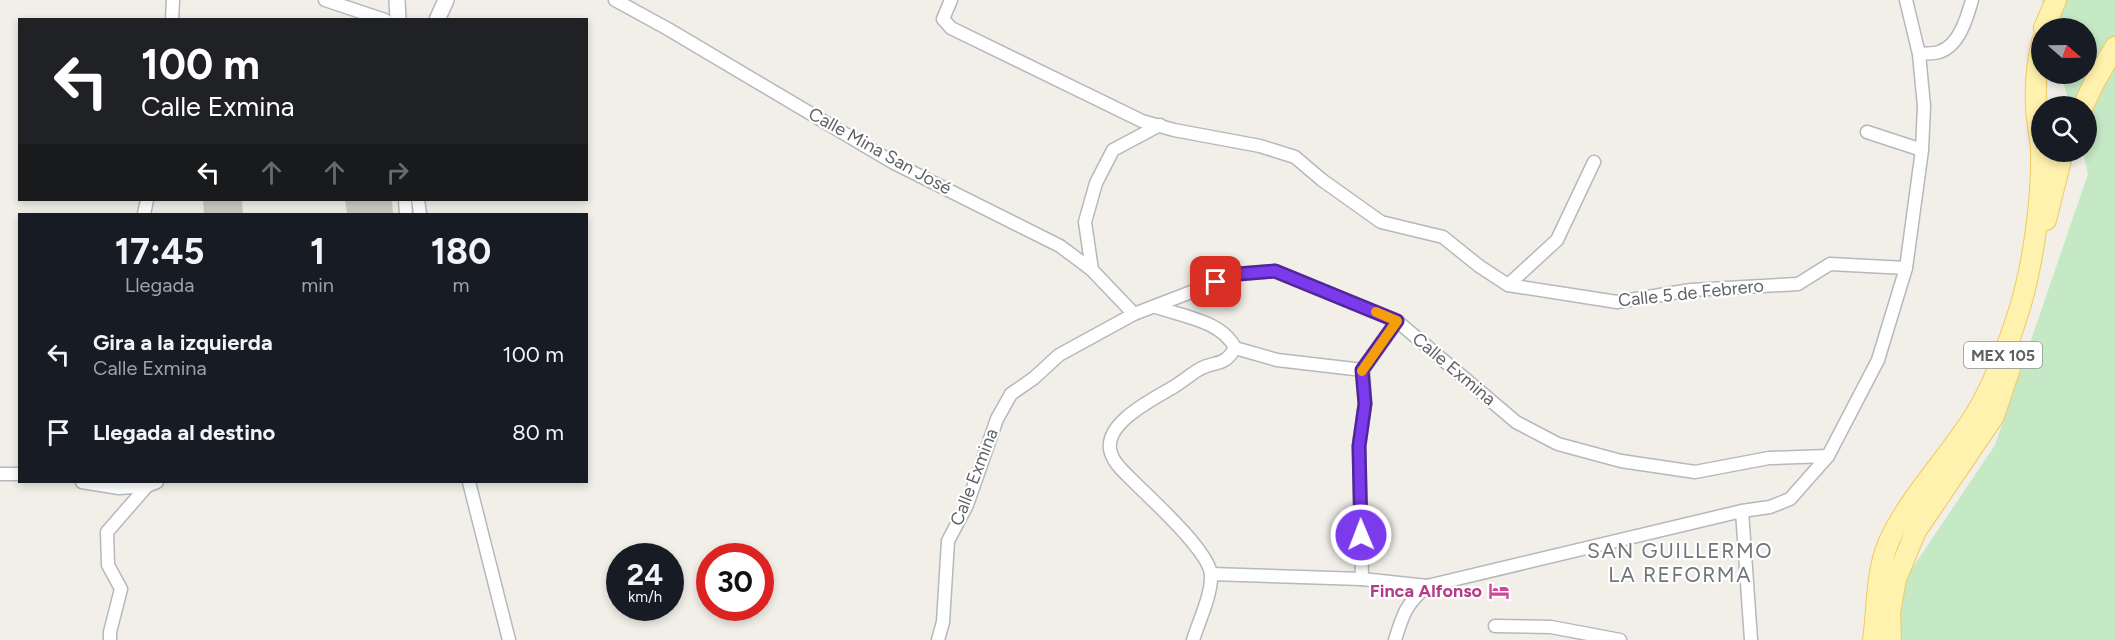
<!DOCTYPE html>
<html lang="es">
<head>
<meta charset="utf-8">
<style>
	body { margin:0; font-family:Figtree,sans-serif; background:#242831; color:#f1f3f6; height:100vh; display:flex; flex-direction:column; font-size:22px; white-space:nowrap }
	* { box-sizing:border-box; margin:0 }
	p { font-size:20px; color:#9ea1a6 }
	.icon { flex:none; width:33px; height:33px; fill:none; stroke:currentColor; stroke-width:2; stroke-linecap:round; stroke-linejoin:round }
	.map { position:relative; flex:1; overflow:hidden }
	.panel { position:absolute; left:18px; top:213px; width:570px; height:270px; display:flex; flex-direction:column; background:#171b24; border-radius:0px; box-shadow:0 3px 9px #0003 }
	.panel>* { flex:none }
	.hud { position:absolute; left:18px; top:18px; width:570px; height:183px; border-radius:0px; box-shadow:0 3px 9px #0003; background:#202124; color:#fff; overflow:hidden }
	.needle { width:39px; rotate:110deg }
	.buttons { position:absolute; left:2031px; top:18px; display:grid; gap:12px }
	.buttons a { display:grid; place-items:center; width:66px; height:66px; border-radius:50%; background:#171b24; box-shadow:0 3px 9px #0003; font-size:30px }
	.speed { position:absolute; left:606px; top:543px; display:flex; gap:12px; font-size:30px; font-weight:700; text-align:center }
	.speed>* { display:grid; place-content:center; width:78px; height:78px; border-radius:50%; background:#171b24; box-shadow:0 3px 9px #0003; line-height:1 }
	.speed small { font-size:15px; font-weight:400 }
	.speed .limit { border:9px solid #d22; background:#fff; color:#111 }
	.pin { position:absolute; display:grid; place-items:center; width:51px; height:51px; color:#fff; margin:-26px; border-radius:12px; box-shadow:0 3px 9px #0006 }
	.me { position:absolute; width:66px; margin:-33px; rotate:359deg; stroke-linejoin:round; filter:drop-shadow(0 0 4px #0008) }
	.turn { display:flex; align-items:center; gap:21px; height:126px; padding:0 24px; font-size:27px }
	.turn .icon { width:78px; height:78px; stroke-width:2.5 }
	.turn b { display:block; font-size:42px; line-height:51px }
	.lanes { display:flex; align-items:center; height:57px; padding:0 24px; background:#0003; justify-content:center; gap:30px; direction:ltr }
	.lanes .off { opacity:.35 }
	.eta { display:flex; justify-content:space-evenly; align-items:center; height:102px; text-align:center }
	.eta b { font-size:36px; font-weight:700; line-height:42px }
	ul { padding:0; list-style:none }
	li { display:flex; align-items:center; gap:18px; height:78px; padding:0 24px }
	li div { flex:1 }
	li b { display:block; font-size:22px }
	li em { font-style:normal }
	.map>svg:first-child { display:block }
	.green { fill:#c5e8c5 }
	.building { fill:#cccac5 }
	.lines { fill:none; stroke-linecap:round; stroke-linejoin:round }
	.minor-casing { stroke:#b5b8bc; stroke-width:15 }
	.tertiary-casing { stroke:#b5b8bc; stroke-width:18 }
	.primary-casing { stroke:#f2c960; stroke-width:22 }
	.minor { stroke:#fff; stroke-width:12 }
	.tertiary { stroke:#fff; stroke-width:15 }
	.primary { stroke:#fff2af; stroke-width:20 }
	.route-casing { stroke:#51269a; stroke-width:15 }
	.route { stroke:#7c3aed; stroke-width:10 }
	.slow { stroke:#f59e0b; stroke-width:10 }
	.labels { text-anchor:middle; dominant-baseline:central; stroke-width:4.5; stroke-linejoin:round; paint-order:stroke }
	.shield { fill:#fff; stroke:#8f9295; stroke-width:1.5 }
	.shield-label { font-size:16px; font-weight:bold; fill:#5f6368 }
	.street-label { font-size:18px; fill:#5f6368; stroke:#fff }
	.hotel-label { font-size:18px; font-weight:bold; fill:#b23c85; stroke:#fff; text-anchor:end }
	.quarter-label { font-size:21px; letter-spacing:1.5px; fill:#70757a; stroke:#fff }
</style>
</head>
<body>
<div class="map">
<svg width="2115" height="640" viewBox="0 0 2115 640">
	<rect width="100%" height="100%" fill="#f1efe8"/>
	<polygon class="green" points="2042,0 2115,0 2115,640 1864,640 1995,445 2088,174 2083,152 2086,152 2086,106 2070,106 2061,74 2086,74 2086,28 2049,28"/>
	<g class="building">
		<polygon points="203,200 242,200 243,214 204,214"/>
		<polygon points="345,200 392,200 393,214 347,214"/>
	</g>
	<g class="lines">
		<g class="minor-casing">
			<g id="minor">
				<polyline points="325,0 385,20"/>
				<polyline points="615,0 668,29 894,163 1060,246 1092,270 1134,314"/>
				<polyline points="951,0 943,19 951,28 1142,121 1174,130 1260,146 1295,157 1322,180 1381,222 1443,237 1479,266 1508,285 1617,302 1691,290 1798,284 1830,264 1906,268"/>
				<polyline points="172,20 173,0"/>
				<path d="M1919 54C1925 53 1933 54 1939 52 1959 46 1967 18 1972 0"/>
				<polyline points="1867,132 1922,150"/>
				<polyline points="405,200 406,214"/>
				<polyline points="418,200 420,214"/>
				<polyline points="144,214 147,200"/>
				<polyline points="1092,270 1085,222 1096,183 1113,150 1160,125"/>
				<polyline points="1508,285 1557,240 1594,162"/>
				<path d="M1156 307C1182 316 1222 321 1235 348 1224 368 1214 360 1198 370 1190 375 1183 381 1175 386 1156 398 1106 421 1110 449 1112 462 1124 472 1133 481 1151 499 1210 552 1211 575 1212 594 1199 621 1193 640"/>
				<polyline points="1235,348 1277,360 1363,370"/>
				<polyline points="0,474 20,474"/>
				<polyline points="82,482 119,488 147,486"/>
				<polyline points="469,482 509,640"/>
				<polyline points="1742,511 1751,640"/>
				<polyline points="1211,574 1362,579 1427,586"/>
				<polyline points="1362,579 1359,446 1365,403 1363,370 1397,321"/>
				<polyline points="1495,626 1551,627 1620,640"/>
				<polyline points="110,640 110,632 121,589 108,565 107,532 147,486 157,482"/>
				<polyline points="938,640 943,622 948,541 967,505 997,419 1011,394 1034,378 1059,355 1134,314 1238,274 1275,271 1397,321 1516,422 1558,444 1621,461 1695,472 1769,458 1828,456"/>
				<path d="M1395 640C1403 614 1406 604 1427 586L1742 511 1770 507 1790 499 1828 456 1878 360 1906 268 1922 150 1924 106 1919 54 1906 0"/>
			</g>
		</g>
		<g class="tertiary-casing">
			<g id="tertiary">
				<polyline points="397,0 398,20"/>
				<polyline points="437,20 446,0"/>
			</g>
		</g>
		<g class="primary-casing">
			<g id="primary">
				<polyline points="2044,28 2056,0"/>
				<polyline points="2083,106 2094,83 2115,47"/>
				<polyline points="2046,220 2063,152"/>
				<path d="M1873 640C1878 604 1875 566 1893 533 1914 493 1946 459 1971 421 1992 390 2010 340 2021 304 2034 258 2042 198 2041 150 2040 135 2036 120 2036 105 2035 83 2037 62 2042 41"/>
				<polyline points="1891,640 1890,612 1896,579 1916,531 1994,416 2012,362"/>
			</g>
		</g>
		<use href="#minor" class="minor"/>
		<use href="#tertiary" class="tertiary"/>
		<use href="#primary" class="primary"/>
	</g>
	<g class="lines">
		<g class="route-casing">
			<polyline id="route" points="1216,282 1238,274 1275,271 1397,321 1362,370 1365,404 1359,446 1361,535"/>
		</g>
		<use href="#route" class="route"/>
		<polyline class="slow" points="1362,371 1397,321 1376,312"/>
	</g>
	<defs>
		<g id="hotel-bare" transform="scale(1.62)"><path d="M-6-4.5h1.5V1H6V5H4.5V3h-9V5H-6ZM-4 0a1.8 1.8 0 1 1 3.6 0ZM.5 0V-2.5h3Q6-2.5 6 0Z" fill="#d1479c" stroke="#fff" stroke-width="2.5" paint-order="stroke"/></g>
	</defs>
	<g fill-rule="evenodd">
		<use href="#hotel-bare" x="1499" y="591"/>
	</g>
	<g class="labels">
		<rect class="shield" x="1964" y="342" width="78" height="26" rx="4.5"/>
		<g class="shield-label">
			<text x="2003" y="355">MEX 105</text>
		</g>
		<g class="street-label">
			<text transform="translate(880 151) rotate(29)">Calle Mina San José</text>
			<text transform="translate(1691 293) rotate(-6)">Calle 5 de Febrero</text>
			<text transform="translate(1454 369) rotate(40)">Calle Exmina</text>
			<text transform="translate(974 477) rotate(-69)">Calle Exmina</text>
		</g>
		<g class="hotel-label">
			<text x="1482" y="591">Finca Alfonso</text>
		</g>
		<g class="quarter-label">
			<text x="1680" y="550">SAN GUILLERMO<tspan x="1680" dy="24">LA REFORMA</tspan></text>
		</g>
	</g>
</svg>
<div class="buttons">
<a><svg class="needle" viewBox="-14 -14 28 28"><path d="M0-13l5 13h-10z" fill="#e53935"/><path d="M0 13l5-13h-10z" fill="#9ea1a6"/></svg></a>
<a><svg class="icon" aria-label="search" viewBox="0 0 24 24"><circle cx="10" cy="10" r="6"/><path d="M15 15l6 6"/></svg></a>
</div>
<div class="speed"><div>24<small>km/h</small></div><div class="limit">30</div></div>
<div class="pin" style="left:1216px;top:282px;background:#d93025"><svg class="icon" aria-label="arrive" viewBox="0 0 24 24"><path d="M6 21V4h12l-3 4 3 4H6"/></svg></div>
<svg class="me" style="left:1361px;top:535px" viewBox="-20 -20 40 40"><circle r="17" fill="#7c3aed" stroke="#fff" stroke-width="3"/><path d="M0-11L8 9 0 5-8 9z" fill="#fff"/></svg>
<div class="hud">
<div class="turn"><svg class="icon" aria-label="left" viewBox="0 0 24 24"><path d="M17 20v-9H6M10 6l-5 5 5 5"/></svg><div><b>100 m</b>Calle Exmina</div></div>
<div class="lanes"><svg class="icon" aria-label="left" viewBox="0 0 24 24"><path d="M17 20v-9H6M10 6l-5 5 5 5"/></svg><svg class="icon off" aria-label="ahead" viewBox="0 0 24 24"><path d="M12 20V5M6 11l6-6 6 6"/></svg><svg class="icon off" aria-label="ahead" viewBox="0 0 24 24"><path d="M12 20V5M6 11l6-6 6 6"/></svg><svg class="icon off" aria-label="right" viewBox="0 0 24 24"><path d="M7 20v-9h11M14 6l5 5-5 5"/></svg></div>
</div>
<section class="panel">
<div class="eta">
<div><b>17:45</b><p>Llegada</p></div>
<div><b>1</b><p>min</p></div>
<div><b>180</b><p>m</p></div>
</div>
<ul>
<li><svg class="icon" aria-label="left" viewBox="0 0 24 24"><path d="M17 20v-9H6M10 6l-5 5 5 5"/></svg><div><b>Gira a la izquierda</b><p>Calle Exmina</p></div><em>100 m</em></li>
<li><svg class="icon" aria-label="arrive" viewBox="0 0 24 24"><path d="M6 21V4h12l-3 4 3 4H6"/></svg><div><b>Llegada al destino</b></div><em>80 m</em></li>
</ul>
</section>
</div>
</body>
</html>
